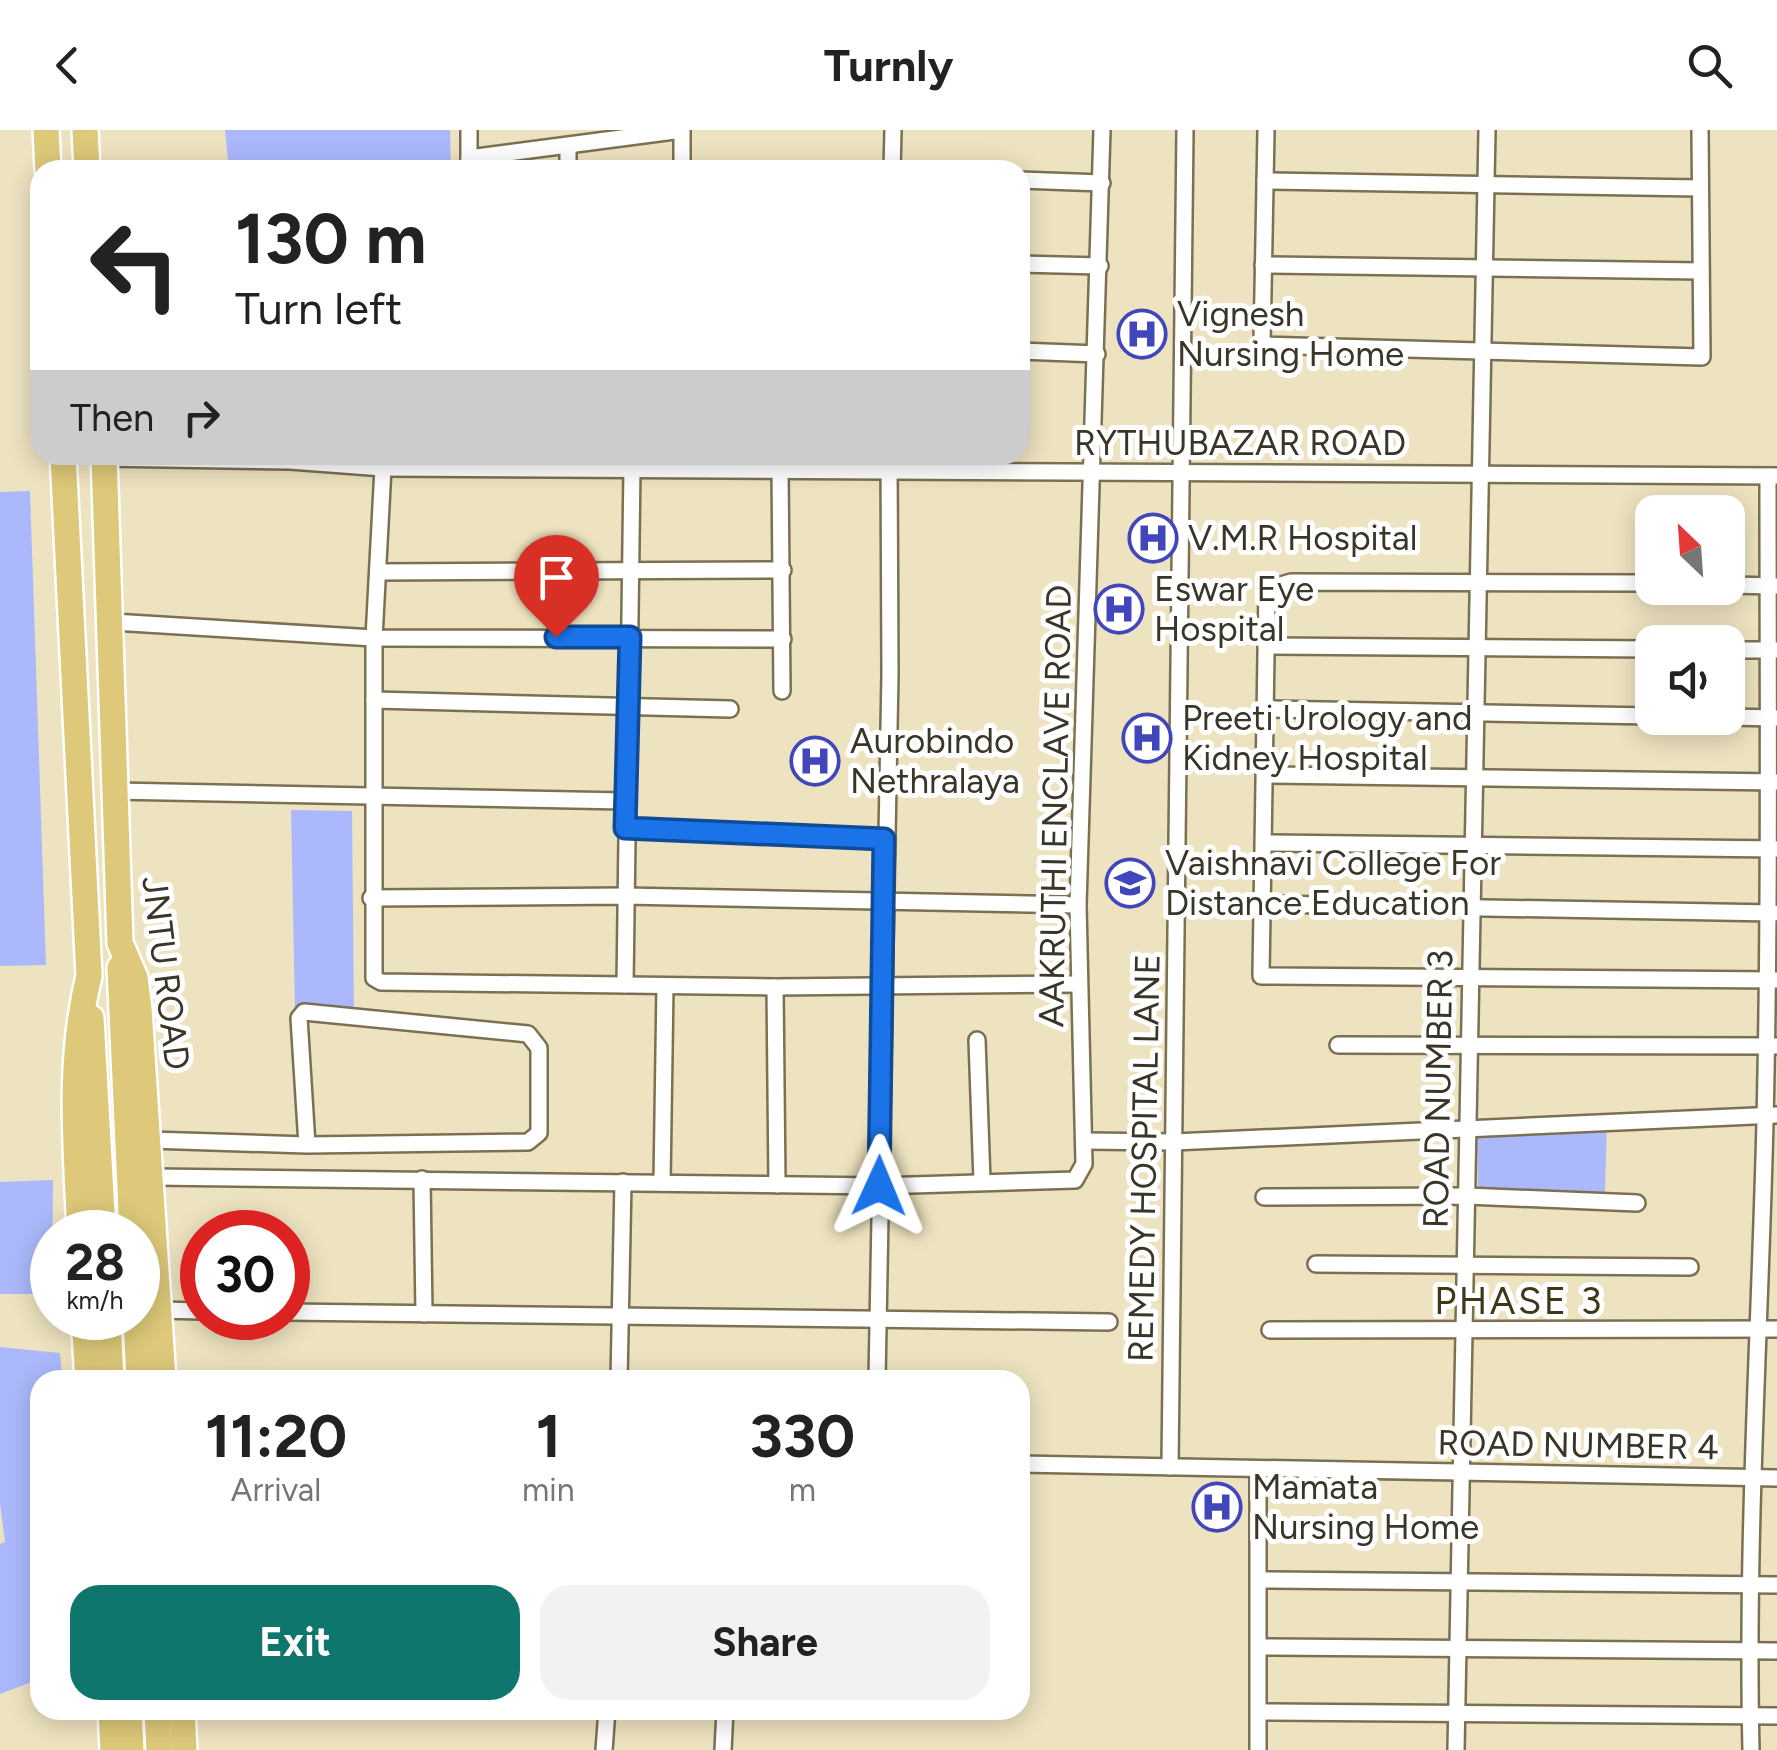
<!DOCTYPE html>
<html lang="en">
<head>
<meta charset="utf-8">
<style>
	body { margin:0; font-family:Figtree,sans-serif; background:#f2f2f2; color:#222; height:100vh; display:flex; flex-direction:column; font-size:38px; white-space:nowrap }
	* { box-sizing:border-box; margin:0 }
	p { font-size:32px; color:#767676 }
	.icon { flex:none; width:55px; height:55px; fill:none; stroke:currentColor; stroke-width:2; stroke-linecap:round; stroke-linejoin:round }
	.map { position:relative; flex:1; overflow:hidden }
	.sheet { position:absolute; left:30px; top:1240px; width:1000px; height:350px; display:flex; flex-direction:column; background:#fff; border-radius:30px; box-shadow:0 5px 25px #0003 }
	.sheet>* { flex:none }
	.hud { position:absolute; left:30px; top:30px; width:1000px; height:305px; border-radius:30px; box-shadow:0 5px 25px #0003; background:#fff; color:#222; overflow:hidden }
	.needle { width:65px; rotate:335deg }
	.tools { position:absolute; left:1635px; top:365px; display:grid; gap:20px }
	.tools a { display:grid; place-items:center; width:110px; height:110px; border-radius:20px; background:#fff; box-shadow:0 5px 25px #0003; font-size:50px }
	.speed { position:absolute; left:30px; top:1080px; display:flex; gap:20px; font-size:50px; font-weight:700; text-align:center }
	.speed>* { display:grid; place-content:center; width:130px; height:130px; border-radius:50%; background:#fff; box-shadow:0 5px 25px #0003; line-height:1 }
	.speed small { font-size:25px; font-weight:400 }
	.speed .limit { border:15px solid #d22; background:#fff; color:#111 }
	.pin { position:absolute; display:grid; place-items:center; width:85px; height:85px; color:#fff; margin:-102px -42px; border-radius:50% 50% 50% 0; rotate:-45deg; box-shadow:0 0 10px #0007 }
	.pin .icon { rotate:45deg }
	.me { position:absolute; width:110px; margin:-55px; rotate:1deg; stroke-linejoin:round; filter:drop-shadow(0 0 8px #0008) }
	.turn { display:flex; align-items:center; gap:35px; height:210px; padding:0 40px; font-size:45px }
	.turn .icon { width:130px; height:130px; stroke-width:2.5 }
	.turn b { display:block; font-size:70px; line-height:85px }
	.then { display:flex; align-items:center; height:95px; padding:0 40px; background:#0003; gap:20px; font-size:38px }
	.eta { display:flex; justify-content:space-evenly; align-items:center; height:170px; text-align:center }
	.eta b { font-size:60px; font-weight:700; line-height:70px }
	.action { display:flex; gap:20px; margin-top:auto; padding:20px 40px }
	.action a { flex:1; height:115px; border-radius:30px; background:#0f766e; color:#fff; font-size:40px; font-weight:700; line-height:115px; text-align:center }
	.action a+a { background:#f2f2f2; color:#222 }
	header { display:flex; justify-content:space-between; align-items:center; height:130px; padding:0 40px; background:#fff; font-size:45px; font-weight:700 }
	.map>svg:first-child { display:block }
	.green { fill:#abb9fc }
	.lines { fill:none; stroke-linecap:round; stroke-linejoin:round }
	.street-casing { stroke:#7b7152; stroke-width:20 }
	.primary-casing { stroke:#fff; stroke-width:30 }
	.street { stroke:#fff; stroke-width:15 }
	.primary { stroke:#ddc979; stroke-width:25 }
	.route-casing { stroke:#114b97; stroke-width:25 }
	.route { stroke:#1a73e8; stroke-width:18 }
	.labels { text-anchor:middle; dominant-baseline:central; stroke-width:10; stroke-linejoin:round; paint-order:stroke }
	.poi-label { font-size:35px; fill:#393527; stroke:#fff; text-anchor:start }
	.street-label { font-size:35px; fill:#393527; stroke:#fff }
	.neighbourhood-label { font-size:38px; letter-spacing:2.5px; fill:#403719; stroke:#fff }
</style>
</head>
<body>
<header><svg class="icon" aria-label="back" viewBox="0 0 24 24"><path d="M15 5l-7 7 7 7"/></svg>Turnly<svg class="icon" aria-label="search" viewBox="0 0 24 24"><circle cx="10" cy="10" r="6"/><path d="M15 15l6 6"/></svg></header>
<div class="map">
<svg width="1777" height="1620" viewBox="0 0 1777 1620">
	<rect width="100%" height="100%" fill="#eee3c0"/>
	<g class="green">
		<polygon points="225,0 450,0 451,40 229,40"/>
		<polygon points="30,361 46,835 0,836 0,362"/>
		<polygon points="291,680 352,681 354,887 295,884"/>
		<polygon points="1607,990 1605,1062 1478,1064 1477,993"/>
		<polygon points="53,1050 52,1164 0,1164 0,1052"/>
		<polygon points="0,1217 60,1223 62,1250 40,1250 40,1549 0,1564 0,1414 5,1412 0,1374"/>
	</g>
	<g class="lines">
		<g class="street-casing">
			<g id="street">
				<polyline points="469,0 469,40"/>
				<polyline points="1266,0 1262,215 1702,227 1700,0"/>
				<polyline points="568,16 568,40"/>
				<polyline points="469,28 682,0 682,40"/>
				<polyline points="892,40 893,0"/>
				<polyline points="1020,50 1102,53"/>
				<polyline points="1265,51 1700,58"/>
				<polyline points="1020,134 1100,136"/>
				<polyline points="1263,135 1701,141"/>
				<polyline points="1020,221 1097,224"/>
				<polyline points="104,328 290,331 383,338 1777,346"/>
				<polyline points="383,338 374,508 374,848 381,852 775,857 1078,854"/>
				<polyline points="780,339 782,561"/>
				<polyline points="378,442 783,440"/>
				<polyline points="1652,453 1291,452 1267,459 1261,846 1777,850"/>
				<polyline points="1728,455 1777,456"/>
				<polyline points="113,492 374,508 783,509"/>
				<polyline points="1266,516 1652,519"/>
				<polyline points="1728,520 1777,520"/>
				<polyline points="374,570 730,579"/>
				<polyline points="1266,579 1652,586"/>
				<polyline points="1728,587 1777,588"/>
				<polyline points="1266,645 1777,652"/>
				<polyline points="115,661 625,671"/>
				<polyline points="625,697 884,709"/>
				<polyline points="1266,713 1777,719"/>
				<polyline points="371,768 625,766 1078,775"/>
				<polyline points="1263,774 1774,783"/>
				<polyline points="625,855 632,338"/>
				<polyline points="775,857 777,1055"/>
				<polyline points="977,910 982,1051"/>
				<polyline points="1338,915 1777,916"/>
				<polyline points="150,1010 307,1015 528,1012 539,1003 539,918 528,904 304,882 299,888 307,1015"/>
				<polyline points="1084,1011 1174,1012 1777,985"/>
				<polyline points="153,1047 879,1056 1075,1050 1084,1034 1078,775 1102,0"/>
				<polyline points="422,1049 424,1184"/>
				<polyline points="662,1053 665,856"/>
				<polyline points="1264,1067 1467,1066 1637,1073"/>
				<polyline points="1316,1134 1690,1137"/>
				<polyline points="160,1180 202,1181"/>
				<polyline points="288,1182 1109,1192"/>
				<polyline points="1270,1200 1777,1199"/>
				<polyline points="619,1250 623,1052"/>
				<polyline points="877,1250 890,544 889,325"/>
				<polyline points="1020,1334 1777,1348"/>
				<polyline points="1170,1337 1185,0"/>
				<polyline points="1258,1342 1258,1620"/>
				<polyline points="1260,1450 1777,1455"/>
				<polyline points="1259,1517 1777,1521"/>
				<polyline points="1259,1582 1777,1586"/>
				<polyline points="604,1620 607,1580"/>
				<polyline points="723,1620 725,1580"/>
				<polyline points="1456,1620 1487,0"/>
				<path d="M1751 1620C1746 1410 1760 1201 1765 991 1770 776 1768 561 1768 346"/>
			</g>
		</g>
		<g class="primary-casing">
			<g id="primary">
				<polyline points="46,0 48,40"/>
				<polyline points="85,0 87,40"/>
				<path d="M63 325 89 846C68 932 76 1015 80 1102"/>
				<polyline points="104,325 120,813 135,848 139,879 163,1250"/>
				<polyline points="120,838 132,1102"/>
				<polyline points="91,888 103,1102"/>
				<polyline points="84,1188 88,1250"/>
				<polyline points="108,1188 111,1250"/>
				<polyline points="136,1188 139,1250"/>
				<polyline points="111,1580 113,1620"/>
				<polyline points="129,1580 131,1620"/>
				<polyline points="157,1580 159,1620"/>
				<polyline points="182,1580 184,1620"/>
			</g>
		</g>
		<use href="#street" class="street"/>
		<use href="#primary" class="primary"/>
	</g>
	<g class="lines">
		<g class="route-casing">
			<polyline id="route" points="556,507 630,507 625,698 884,709 879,1056"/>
		</g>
		<use href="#route" class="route"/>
	</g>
	<defs>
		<g id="hospital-ring" transform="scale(2.5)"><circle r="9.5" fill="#fff" stroke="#4146bb" stroke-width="1.5"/><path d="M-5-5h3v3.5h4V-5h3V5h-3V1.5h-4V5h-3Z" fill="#4146bb"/></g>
		<g id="university-ring" transform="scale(2.5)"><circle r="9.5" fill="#fff" stroke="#4146bb" stroke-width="1.5"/><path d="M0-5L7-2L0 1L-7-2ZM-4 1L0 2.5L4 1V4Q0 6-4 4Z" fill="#4146bb"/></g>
	</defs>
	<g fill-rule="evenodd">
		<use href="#hospital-ring" x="1142" y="204"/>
		<use href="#hospital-ring" x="1153" y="408"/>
		<use href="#hospital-ring" x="1119" y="479"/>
		<use href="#hospital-ring" x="1147" y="608"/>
		<use href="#hospital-ring" x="815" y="631"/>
		<use href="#university-ring" x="1130" y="753"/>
		<use href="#hospital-ring" x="1217" y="1377"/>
	</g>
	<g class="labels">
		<g class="poi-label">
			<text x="1177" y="184">Vignesh<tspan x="1177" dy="40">Nursing Home</tspan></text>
			<text x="1188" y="408">V.M.R Hospital</text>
			<text x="1154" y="459">Eswar Eye<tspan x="1154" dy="40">Hospital</tspan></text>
			<text x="1182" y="588">Preeti Urology and<tspan x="1182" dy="40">Kidney Hospital</tspan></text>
			<text x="850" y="611">Aurobindo<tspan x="850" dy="40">Nethralaya</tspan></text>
			<text x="1165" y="733">Vaishnavi College For<tspan x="1165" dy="40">Distance Education</tspan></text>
			<text x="1252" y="1357">Mamata<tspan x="1252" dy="40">Nursing Home</tspan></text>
		</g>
		<g class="street-label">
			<text x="1240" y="313">RYTHUBAZAR ROAD</text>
			<text transform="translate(1055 676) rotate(-89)">AAKRUTHI ENCLAVE ROAD</text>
			<text transform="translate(166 843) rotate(83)">JNTU ROAD</text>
			<text transform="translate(1438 959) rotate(-89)">ROAD NUMBER 3</text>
			<text transform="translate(1144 1028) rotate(-89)">REMEDY HOSPITAL LANE</text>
			<text transform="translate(1578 1315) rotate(1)">ROAD NUMBER 4</text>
		</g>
		<g class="neighbourhood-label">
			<text x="1519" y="1171">PHASE 3</text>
		</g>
	</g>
</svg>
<div class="tools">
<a><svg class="needle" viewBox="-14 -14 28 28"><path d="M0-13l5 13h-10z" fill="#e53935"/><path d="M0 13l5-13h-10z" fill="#767676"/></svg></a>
<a><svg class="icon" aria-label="sound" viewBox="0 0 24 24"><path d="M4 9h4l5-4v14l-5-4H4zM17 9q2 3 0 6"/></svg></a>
</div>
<div class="speed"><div>28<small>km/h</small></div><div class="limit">30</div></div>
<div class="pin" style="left:556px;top:507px;background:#d93025"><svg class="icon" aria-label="arrive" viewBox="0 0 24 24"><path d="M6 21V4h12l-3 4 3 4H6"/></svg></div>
<svg class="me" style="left:879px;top:1056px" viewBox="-20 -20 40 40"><path d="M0-17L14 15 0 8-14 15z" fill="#1a73e8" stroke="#fff" stroke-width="4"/></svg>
<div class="hud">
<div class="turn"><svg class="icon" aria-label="left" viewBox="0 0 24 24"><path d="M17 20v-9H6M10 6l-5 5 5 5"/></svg><div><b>130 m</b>Turn left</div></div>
<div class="then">Then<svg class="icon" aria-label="right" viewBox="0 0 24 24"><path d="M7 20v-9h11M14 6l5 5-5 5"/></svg></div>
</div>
<section class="sheet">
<div class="eta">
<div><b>11:20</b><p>Arrival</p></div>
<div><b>1</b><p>min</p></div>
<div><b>330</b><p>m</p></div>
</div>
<div class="action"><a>Exit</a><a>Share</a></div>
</section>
</div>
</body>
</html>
